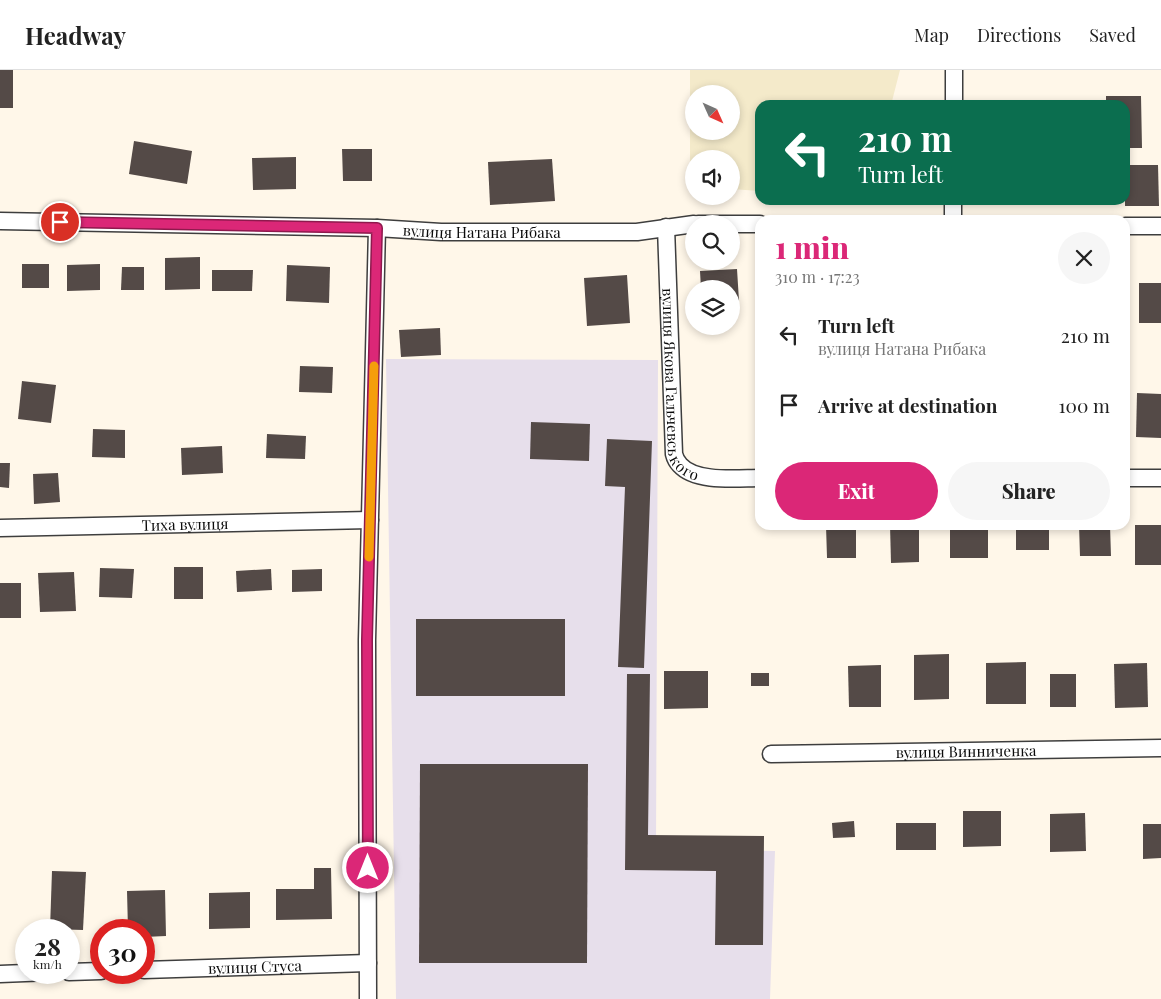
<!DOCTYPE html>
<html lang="en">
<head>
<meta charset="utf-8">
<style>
	body { margin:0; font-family:"Playfair Display",serif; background:#f6f6f6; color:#222; height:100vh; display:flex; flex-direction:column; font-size:19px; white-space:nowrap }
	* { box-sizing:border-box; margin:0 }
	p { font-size:16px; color:#767676 }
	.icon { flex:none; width:28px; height:28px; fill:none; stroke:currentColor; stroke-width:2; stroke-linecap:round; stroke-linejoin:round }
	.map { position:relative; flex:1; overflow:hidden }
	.side { position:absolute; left:755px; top:145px; width:375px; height:315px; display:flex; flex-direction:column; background:#fff; border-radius:15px; box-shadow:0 2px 8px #0003 }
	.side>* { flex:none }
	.guide { position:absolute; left:755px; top:30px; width:375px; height:105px; border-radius:15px; box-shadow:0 2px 8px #0003; background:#0b6e4f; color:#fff; overflow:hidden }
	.needle { width:32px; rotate:135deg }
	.fabs { position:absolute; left:685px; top:15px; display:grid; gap:10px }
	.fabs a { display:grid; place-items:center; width:55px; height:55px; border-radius:50%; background:#fff; box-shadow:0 2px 8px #0003; font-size:25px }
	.speed { position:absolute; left:15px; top:849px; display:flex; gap:10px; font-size:25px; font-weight:700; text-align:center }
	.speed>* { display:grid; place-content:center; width:65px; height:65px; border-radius:50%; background:#fff; box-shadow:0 2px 8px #0003; line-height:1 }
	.speed small { font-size:12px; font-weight:400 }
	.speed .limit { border:8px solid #d22; background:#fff; color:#111 }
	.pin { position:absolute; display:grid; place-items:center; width:42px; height:42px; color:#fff; margin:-21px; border:2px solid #fff; border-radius:50%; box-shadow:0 1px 5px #0007 }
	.me { position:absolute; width:55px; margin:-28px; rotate:0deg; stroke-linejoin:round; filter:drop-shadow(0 0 4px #0008) }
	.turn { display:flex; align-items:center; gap:18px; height:105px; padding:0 20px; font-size:22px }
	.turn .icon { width:65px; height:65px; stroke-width:2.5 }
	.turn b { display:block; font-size:35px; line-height:42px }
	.round { display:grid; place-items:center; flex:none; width:52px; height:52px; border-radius:26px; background:#f6f6f6 }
	.summary { display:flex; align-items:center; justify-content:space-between; height:85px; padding:0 20px }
	h1 { font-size:30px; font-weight:800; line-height:38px; color:#db2777 }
	.cta { display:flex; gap:10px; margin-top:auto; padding:10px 20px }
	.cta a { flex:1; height:58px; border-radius:30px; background:#db2777; color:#fff; font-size:20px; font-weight:800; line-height:58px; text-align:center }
	.cta a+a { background:#f6f6f6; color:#222 }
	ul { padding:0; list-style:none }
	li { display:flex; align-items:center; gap:15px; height:70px; padding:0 20px }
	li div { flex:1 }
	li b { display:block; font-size:19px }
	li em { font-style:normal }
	header { display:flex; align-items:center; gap:30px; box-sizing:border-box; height:70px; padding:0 25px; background:#fff; border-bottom:1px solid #e0e0e0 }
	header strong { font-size:24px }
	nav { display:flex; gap:28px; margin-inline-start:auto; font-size:18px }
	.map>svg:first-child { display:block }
	.industrial { fill:#e7dfeb }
	.farmland { fill:#f4eaca; fill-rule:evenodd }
	.building { fill:#544a47 }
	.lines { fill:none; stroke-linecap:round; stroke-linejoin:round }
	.minor-casing { stroke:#3e3e3e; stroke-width:19 }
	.minor { stroke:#fff; stroke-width:16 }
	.route-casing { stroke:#8e194d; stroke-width:12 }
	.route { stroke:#db2777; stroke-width:9 }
	.slow { stroke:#f59e0b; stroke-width:9 }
	.labels { text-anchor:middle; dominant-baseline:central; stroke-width:5; stroke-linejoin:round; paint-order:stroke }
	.street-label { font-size:15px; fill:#0b0b0b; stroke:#fff }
</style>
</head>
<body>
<header>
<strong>Headway</strong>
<nav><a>Map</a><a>Directions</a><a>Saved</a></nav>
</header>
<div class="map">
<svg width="1161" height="929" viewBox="0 0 1161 929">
	<rect width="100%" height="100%" fill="#fff7e9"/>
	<polygon class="industrial" points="386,289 658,290 656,778 775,781 770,929 396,929"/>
	<path class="farmland" d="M690 0H900L891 35H760V121L731 119V89H694V117H690ZM694 24H731V61H694Z"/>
	<g class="building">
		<rect x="0" y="0" width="13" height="38"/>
		<polygon points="1106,26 1141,26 1142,78 1125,78 1125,35 1106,35"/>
		<polygon points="134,71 192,81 187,114 129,104"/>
		<polygon points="342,79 372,79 372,111 343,111"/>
		<polygon points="296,87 296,119 253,120 252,88"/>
		<polygon points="552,89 555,131 490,135 488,92"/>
		<polygon points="1125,95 1158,95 1159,136 1125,136"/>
		<polygon points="200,187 200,219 165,220 165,188"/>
		<rect x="22" y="194" width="27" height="24"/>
		<polygon points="100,194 100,220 67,221 67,195"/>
		<polygon points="287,195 330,197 329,233 286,231"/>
		<polygon points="122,197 144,197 144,220 121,220"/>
		<polygon points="737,199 739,231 731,231 731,219 701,219 700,201"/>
		<polygon points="212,200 253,200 252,221 212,221"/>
		<polygon points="627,205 630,253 587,256 584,208"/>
		<rect x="1139" y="213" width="22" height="40"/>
		<polygon points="440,258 441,285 401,287 399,260"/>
		<polygon points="300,296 333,297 332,323 299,322"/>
		<polygon points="22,311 56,315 51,353 18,349"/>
		<polygon points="1137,323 1161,324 1161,368 1136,367"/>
		<polygon points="531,352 590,354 589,391 530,389"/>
		<polygon points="93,359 125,360 125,388 92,387"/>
		<polygon points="267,364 306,366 305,389 266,388"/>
		<polygon points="607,369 652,371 644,598 618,597 625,417 605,416"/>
		<polygon points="222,376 223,403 182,405 181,378"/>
		<polygon points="0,393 10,393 9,418 0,417"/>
		<polygon points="58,403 60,432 34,434 33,404"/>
		<polygon points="826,455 856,455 856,488 827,488"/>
		<polygon points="890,455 919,455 919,492 891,493"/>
		<rect x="950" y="455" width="38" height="33"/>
		<rect x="1016" y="455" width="33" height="25"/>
		<polygon points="1079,455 1110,455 1111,486 1080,486"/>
		<rect x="1135" y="455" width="26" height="40"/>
		<rect x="174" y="497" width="29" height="32"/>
		<polygon points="100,498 134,499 132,528 99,527"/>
		<polygon points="271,499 272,520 237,522 236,501"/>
		<polygon points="322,499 322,521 292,522 292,500"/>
		<polygon points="74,502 76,541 40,542 38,503"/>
		<rect x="0" y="513" width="21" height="35"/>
		<rect x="416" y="549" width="149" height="77"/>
		<polygon points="949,584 949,629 914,630 914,585"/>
		<polygon points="1026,592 1026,634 986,634 986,593"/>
		<polygon points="1147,593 1148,637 1115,638 1114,594"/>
		<polygon points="881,595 881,637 849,637 848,596"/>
		<polygon points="664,601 708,601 708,638 664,639"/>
		<rect x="751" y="603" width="18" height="13"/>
		<polygon points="627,604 650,604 648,765 764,766 763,875 715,875 716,801 625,800"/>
		<rect x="1050" y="604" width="26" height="33"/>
		<polygon points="420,694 588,694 587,893 419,893"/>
		<polygon points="963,741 1001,741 1001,776 963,777"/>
		<polygon points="1085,743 1086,781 1050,782 1050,744"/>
		<polygon points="854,751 855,767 833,768 832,753"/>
		<rect x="896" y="753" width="40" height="27"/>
		<polygon points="1143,754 1161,754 1161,788 1143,789"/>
		<polygon points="314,798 331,798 332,849 276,850 276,819 314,819"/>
		<polygon points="52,801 86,802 83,860 50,859"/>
		<polygon points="165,820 166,866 144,867 144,860 128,860 127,821"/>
		<polygon points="250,822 250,858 209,859 209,823"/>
	</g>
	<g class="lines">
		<g class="minor-casing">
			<g id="minor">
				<polyline points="954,35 954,0"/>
				<polyline points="953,150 953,130"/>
				<path id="s1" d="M0 151 377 158 441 162H637L694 154"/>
				<polyline points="698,154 760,154"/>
				<polyline points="1125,156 1161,156"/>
				<path id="s2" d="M666 157 674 384C675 388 677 392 680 395 696 413 738 408 760 408"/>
				<polyline points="1125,408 1161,408"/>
				<path id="s3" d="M0 458 370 450"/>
				<path id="s4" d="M771 684 1161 678"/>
				<path id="s5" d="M144 900 368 893"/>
				<polyline points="69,902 101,901"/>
				<polyline points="0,904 50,902"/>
				<polyline points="368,929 367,570 377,158"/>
			</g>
		</g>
		<use href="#minor" class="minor"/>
	</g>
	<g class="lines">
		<g class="route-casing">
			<polyline id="route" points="60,152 377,158 367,570 368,798"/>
		</g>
		<use href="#route" class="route"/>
		<polyline class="slow" points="369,487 374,296"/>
	</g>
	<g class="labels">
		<g class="street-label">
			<text stroke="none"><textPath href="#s1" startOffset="482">вулиця Натана Рибака</textPath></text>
			<text stroke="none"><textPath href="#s2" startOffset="161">вулиця Якова Гальчевського</textPath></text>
			<text stroke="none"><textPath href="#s3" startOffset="185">Тиха вулиця</textPath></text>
			<text stroke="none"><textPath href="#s4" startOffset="195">вулиця Винниченка</textPath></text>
			<text stroke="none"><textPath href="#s5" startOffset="111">вулиця Стуса</textPath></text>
		</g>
	</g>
</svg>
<div class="fabs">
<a><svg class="needle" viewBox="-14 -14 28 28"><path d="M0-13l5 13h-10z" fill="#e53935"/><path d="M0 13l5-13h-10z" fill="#767676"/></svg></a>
<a><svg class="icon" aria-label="sound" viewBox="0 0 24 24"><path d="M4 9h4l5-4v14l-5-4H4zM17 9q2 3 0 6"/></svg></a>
<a><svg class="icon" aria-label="search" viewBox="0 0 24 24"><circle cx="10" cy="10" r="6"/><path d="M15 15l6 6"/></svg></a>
<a><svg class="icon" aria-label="layers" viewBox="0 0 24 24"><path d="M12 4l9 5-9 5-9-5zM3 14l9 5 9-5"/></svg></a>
</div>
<div class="speed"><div>28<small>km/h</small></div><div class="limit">30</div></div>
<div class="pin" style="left:60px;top:152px;background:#d93025"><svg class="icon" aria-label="arrive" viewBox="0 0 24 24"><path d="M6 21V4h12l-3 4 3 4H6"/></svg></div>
<svg class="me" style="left:368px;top:798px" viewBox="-20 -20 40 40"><circle r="17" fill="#db2777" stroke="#fff" stroke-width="3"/><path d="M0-11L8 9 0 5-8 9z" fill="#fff"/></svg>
<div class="guide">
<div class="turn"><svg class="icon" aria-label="left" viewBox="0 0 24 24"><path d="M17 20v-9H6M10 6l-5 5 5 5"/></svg><div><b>210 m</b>Turn left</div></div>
</div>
<section class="side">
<div class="summary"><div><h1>1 min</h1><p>310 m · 17:23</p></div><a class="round"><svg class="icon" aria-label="close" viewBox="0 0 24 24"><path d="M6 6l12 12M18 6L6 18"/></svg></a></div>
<ul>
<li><svg class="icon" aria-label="left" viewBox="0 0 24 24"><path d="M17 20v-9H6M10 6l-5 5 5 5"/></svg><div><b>Turn left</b><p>вулиця Натана Рибака</p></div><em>210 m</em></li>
<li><svg class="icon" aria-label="arrive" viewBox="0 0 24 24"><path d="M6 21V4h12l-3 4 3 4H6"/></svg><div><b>Arrive at destination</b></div><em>100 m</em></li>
</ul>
<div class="cta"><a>Exit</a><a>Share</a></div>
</section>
</div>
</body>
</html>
